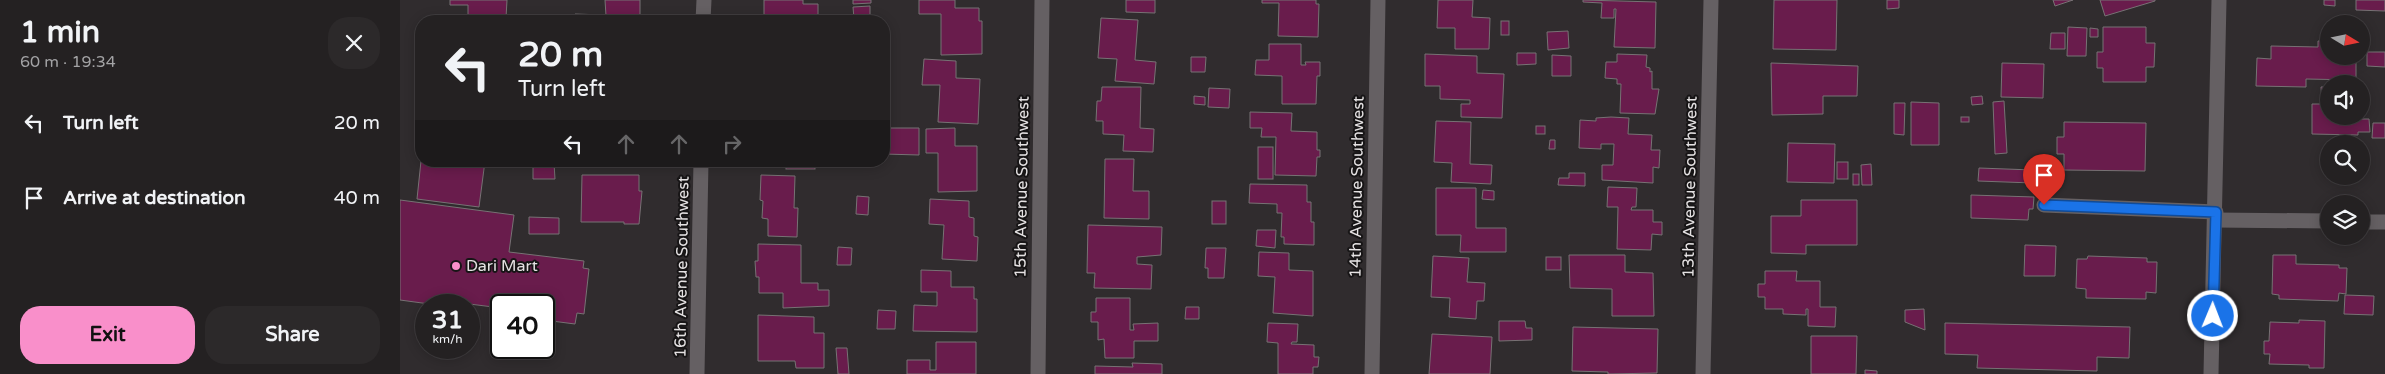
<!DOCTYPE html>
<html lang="en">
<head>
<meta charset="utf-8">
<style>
	body { margin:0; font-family:"Varela Round",sans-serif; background:#2c292a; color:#f1f3f6; height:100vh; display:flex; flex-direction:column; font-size:19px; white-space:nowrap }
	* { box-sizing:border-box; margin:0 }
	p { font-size:16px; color:#a3a3a5 }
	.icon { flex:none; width:28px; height:28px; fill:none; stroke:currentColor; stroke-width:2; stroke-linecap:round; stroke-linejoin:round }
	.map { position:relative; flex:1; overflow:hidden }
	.side { display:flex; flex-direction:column; background:#242122; width:400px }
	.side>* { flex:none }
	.hud { position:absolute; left:15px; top:15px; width:475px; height:152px; border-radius:20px; box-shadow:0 2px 12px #0003,0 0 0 1px #413e40; background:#242122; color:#f1f3f6; overflow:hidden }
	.needle { width:32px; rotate:100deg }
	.controls { position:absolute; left:1920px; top:15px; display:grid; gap:10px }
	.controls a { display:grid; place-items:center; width:50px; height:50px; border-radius:50%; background:#242122; box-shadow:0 2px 12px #0003,0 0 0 1px #413e40; font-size:25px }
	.speed { position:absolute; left:15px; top:294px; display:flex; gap:10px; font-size:25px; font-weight:700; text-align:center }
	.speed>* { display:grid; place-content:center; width:65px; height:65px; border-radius:50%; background:#242122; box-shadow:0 2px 12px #0003,0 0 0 1px #413e40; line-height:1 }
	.speed small { font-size:12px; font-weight:400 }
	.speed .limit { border:2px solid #111; border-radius:8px; background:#fff; color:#111 }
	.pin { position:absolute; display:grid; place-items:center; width:42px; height:42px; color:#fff; margin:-51px -21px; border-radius:50% 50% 50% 0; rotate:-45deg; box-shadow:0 0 5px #0007 }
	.pin .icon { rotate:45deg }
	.me { position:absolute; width:55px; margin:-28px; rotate:1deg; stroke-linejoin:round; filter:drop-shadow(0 0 4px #0008) }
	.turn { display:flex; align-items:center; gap:18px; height:105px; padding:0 20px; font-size:22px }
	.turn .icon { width:65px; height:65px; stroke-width:2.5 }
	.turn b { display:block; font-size:35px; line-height:42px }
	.lanes { display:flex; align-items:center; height:48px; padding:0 20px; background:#0003; justify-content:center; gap:25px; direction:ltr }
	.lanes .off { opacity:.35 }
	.round { display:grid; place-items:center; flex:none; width:52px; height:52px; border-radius:20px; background:#2c292a }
	.headline { display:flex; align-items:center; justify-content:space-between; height:85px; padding:0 20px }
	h1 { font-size:30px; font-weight:700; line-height:38px }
	.button { display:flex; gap:10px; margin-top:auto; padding:10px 20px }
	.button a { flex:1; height:58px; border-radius:20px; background:#f98fca; color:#111; font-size:20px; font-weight:700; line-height:58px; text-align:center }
	.button a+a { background:#2c292a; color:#f1f3f6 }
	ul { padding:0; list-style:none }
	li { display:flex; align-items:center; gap:15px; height:75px; padding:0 20px }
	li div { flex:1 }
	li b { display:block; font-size:19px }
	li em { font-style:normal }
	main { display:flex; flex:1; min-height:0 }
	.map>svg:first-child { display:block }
	.building { fill:#691c4c; stroke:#777274 }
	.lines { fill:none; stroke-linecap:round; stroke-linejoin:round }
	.minor { stroke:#656063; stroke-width:15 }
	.route-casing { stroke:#114b97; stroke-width:12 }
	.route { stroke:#1a73e8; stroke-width:9 }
	.poi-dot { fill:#f98fca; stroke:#171516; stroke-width:2 }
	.labels { text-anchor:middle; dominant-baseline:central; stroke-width:4; stroke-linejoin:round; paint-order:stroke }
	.street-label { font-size:16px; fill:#e5e2e3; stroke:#171516 }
	.poi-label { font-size:16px; fill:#e5e2e3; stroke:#171516; text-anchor:start }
</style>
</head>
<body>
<main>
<section class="side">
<div class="headline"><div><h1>1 min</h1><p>60 m · 19:34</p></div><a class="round"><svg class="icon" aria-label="close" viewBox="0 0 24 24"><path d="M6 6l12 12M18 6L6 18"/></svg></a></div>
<ul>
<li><svg class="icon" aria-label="left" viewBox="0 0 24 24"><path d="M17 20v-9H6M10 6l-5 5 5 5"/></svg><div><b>Turn left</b></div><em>20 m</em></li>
<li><svg class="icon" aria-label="arrive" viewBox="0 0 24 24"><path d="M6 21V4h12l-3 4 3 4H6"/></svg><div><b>Arrive at destination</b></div><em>40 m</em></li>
</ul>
<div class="button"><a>Exit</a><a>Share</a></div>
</section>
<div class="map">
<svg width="1985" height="374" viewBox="0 0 1985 374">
	<rect width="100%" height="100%" fill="#302c2e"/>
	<g class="building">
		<polygon points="50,0 107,0 106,18 68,18 68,5 50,5"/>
		<polygon points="205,0 240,0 240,15 206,16"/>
		<polygon points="364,0 403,0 403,4 418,4 418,21 360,21 360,16 364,16"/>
		<polygon points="453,0 471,0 471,3 453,4"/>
		<polygon points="519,0 555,0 555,8 579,8 579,21 582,21 582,54 541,55 541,14 519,14"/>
		<polygon points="726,0 755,0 755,13 726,12"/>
		<polygon points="862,0 916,0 916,4 919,4 918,37 878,36 879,3 862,3"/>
		<polygon points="1038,0 1073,0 1072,17 1090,18 1089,49 1055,49 1055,28 1037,28"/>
		<polygon points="1183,0 1256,2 1255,48 1214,47 1216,9 1214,9 1214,18 1201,18 1202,3 1183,2"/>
		<polygon points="1374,0 1437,0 1436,50 1373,49"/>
		<polygon points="1487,0 1499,0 1499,8 1487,9"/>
		<polygon points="1653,0 1673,0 1655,6"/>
		<polygon points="1700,0 1755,0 1755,1 1705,16"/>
		<polygon points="1924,0 1935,0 1935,6 1924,5"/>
		<polygon points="1956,0 1985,0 1985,11 1956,10"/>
		<polygon points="470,6 470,18 454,19 453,7"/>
		<polygon points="175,14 203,15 203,21 174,21"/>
		<polygon points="701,18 738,20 735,60 756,62 754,84 715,81 717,59 698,58"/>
		<rect x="1101" y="21" width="8" height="14"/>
		<polygon points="1668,27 1687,28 1686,56 1667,56"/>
		<polygon points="1703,27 1746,27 1746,43 1755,43 1754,67 1746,67 1746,82 1703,82 1703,68 1697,68 1697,52 1703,52"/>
		<polygon points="1690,28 1698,29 1698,37 1690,37"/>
		<polygon points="1168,31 1169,48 1148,50 1147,32"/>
		<polygon points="1651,33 1665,33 1665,49 1650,49"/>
		<rect x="484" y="39" width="5" height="15"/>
		<polygon points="1918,41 1929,41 1929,56 1956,56 1956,80 1906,79 1906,87 1856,86 1857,58 1871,59 1871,46 1918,47"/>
		<polygon points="869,44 901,44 901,65 906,65 905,62 920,62 920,76 917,76 916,104 882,104 882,76 855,75 856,60 869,60"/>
		<polygon points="1967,52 1985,52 1985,67 1967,66"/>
		<polygon points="1117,53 1136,53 1136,64 1117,65"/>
		<polygon points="1025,54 1077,56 1077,73 1104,74 1102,118 1061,117 1061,104 1070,104 1070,100 1040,99 1040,86 1025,86"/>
		<polygon points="1217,54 1247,55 1246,67 1250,68 1250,72 1252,71 1252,89 1259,89 1255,114 1220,113 1221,84 1217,84 1217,79 1205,78 1206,62 1217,62"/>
		<polygon points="1152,55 1171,56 1171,76 1152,76"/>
		<polygon points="791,57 806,57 805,72 791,72"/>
		<polygon points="484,59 488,59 488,71 484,72"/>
		<polygon points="524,59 556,61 556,78 580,79 578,124 538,122 540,85 522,85"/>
		<polygon points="1371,63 1458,66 1457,96 1423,96 1423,114 1372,115"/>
		<polygon points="1602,63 1644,64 1643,98 1601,97"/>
		<polygon points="702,87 741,87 740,128 754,129 753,152 723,151 724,135 703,134 703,121 696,121 697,101 701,101"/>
		<polygon points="1921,87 1929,87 1929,116 1957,116 1957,119 1969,119 1970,132 1958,132 1958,135 1912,134 1912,104 1922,104"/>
		<polygon points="809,88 830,89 829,108 808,107"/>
		<polygon points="794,96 805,97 805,105 794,104"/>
		<polygon points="1582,96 1583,104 1572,105 1571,97"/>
		<polygon points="1604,101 1607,153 1595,154 1593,102"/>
		<polygon points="1511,102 1539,103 1539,145 1511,145"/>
		<polygon points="1494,103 1505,103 1504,135 1494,134"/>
		<polygon points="850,112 892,113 891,131 917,132 917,150 920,150 920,157 917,157 916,176 875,175 876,137 861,137 862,128 850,128"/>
		<polygon points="1211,117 1229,118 1228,134 1252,135 1251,150 1260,150 1259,168 1253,167 1253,183 1202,180 1202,165 1213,165 1214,144 1201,144 1201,149 1179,148 1180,120 1196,121 1196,118"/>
		<rect x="1561" y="117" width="8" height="5"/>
		<polygon points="1036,121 1071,122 1070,164 1092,165 1091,184 1051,182 1052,163 1034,162"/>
		<polygon points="1664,122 1746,123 1745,171 1664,170 1664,154 1657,154 1657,137 1664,137"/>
		<polygon points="1973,123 1985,123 1985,138 1972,138"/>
		<rect x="1136" y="126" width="9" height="8"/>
		<polygon points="484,128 519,128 519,155 484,154"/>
		<polygon points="555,128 555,146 577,146 577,191 538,192 538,153 526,153 526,129"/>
		<polygon points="1150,140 1155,140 1155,149 1149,149"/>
		<polygon points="1388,143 1435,144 1434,183 1387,182"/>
		<rect x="858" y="147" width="15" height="32"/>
		<polygon points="705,159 734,159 733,191 749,191 749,219 704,218"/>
		<polygon points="21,161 85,161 79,207 17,199"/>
		<polygon points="198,161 232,161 232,165 198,166"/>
		<rect x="386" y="161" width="29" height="8"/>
		<rect x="1437" y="162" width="11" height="17"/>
		<polygon points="133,163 154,163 155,179 133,179"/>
		<polygon points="1471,164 1472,185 1462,185 1461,165"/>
		<polygon points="1579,168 1633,170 1633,183 1578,181"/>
		<polygon points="1169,173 1185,173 1185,186 1158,185 1159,178 1169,178"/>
		<rect x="1453" y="174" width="6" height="11"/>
		<polygon points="182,175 239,175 239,191 242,191 239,224 224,224 224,222 181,222"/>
		<polygon points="361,175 395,176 394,208 398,208 397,237 368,236 368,219 362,218 363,201 360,200"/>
		<polygon points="850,184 907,185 907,202 911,202 911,222 914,222 914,245 884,244 884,237 881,237 882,213 877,213 877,204 849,203"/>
		<polygon points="1208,187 1237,188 1236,207 1232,207 1231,210 1253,210 1253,222 1262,222 1262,235 1252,234 1251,250 1217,249 1218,207 1207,207"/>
		<polygon points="1036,188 1076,188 1076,228 1106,228 1106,252 1060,252 1061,235 1036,235"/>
		<polygon points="1083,190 1094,191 1094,200 1082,199"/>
		<polygon points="1571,195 1634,197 1633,209 1629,209 1628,220 1571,218"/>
		<polygon points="457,196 469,197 468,215 456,214"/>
		<polygon points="530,199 569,201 569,217 574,218 574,236 578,237 577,261 542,259 544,225 529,224"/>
		<polygon points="0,200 114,215 109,252 184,261 183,268 189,269 184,314 177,313 175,324 144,320 144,305 101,305 101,308 38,300 37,305 0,300"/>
		<polygon points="1401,200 1457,200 1457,245 1406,245 1406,254 1371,253 1371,216 1401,216"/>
		<rect x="812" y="201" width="14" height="23"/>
		<polygon points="129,217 159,218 159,234 129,234"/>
		<polygon points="688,225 762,227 761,255 737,257 737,264 752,265 751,289 694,288 695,273 687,273"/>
		<polygon points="857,230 876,230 875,248 856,246"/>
		<polygon points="358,244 401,245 401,283 418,283 418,290 429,290 429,306 383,308 383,293 359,293 359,277 356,277 355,261 358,261"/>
		<polygon points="1625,245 1656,246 1655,276 1624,276"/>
		<polygon points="438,247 452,248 451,265 437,265"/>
		<polygon points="806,248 826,248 824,278 808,278 808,268 805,268"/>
		<polygon points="859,252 889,253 889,270 913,271 913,316 873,313 875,277 858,276"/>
		<polygon points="1169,255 1225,255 1225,272 1253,273 1254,316 1212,316 1212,289 1170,288"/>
		<polygon points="1873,255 1896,255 1896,264 1939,265 1939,268 1947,268 1946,294 1939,293 1938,301 1879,299 1879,295 1872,294"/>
		<polygon points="1033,256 1069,258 1067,282 1085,283 1084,301 1077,301 1076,319 1049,317 1050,298 1031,297"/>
		<polygon points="1688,256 1747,258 1747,262 1757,262 1756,293 1746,292 1746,299 1686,298 1686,289 1676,288 1677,259 1687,259"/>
		<rect x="1146" y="257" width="15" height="13"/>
		<polygon points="521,270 551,271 551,287 574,287 574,299 577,299 577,332 513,331 514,305 537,306 537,292 521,292"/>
		<polygon points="1365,271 1397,271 1396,281 1420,281 1420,307 1436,307 1435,327 1408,326 1408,309 1406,309 1406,315 1383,314 1383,309 1365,309 1365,297 1358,297 1358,284 1365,284"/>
		<polygon points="1945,295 1974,296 1973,315 1944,314"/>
		<polygon points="696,298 730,298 730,330 734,330 733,324 758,323 758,341 734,341 734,358 705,358 704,339 698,340 698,322 691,322 691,312 696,312"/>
		<polygon points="786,307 799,307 799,319 785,319"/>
		<polygon points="1524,309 1525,330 1505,322 1505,310"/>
		<polygon points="478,310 496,311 495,329 477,329"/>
		<polygon points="358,315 414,317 414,333 424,333 424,368 396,368 395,361 358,361"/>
		<polygon points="1899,320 1925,321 1924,368 1909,368 1909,365 1869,364 1870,354 1864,354 1864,341 1869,341 1870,322 1899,323"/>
		<polygon points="1099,321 1125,321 1126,328 1132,328 1132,340 1099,341"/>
		<polygon points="868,323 898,324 897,342 892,342 891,344 914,345 914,357 919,357 918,367 913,367 913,374 878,374 878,343 867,342"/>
		<polygon points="1545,323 1730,327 1729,358 1697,357 1697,371 1577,368 1578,355 1545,354"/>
		<polygon points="1173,327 1258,329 1257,373 1208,374 1208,372 1172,371"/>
		<polygon points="1032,334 1092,337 1090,374 1029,374"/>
		<polygon points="1411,336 1457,336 1456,374 1411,374"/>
		<polygon points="536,342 576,342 576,374 507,374 507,360 530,360 530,370 536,370"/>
		<polygon points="436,348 447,348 449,374 438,374"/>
		<polygon points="732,363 762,364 762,374 695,374 695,366 733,367"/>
		<polygon points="1465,370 1477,371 1477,374 1465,374"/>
	</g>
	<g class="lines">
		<g class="minor">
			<polyline points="303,21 304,0"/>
			<polyline points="1644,205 1816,212"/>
			<polyline points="1815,220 1929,221"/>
			<polyline points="1961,222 1985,222"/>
			<polyline points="297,374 301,161"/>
			<polyline points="638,374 642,0"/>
			<polyline points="972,374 978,0"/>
			<polyline points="1303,374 1311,0"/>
			<polyline points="1811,374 1819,0"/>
		</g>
	</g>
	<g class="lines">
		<g class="route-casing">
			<polyline id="route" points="1644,205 1816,212 1813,316"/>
		</g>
		<use href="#route" class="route"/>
	</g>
	<circle class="poi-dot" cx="56" cy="266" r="5"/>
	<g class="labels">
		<g class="street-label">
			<text transform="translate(622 187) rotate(-89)">15th Avenue Southwest</text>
			<text transform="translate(957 187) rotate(-89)">14th Avenue Southwest</text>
			<text transform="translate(1290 187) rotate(-89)">13th Avenue Southwest</text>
			<text transform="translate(282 267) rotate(-89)">16th Avenue Southwest</text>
		</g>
		<g class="poi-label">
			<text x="66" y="266">Dari Mart</text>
		</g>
	</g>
</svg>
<div class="controls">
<a><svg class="needle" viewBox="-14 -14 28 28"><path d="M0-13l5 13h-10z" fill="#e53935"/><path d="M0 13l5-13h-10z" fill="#a3a3a5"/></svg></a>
<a><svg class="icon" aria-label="sound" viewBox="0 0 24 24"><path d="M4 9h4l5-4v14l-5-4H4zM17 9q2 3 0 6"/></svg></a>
<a><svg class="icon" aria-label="search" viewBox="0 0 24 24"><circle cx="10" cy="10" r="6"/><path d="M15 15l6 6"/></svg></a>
<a><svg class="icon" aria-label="layers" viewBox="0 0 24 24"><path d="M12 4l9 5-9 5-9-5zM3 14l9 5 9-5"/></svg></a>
</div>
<div class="speed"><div>31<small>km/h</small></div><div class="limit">40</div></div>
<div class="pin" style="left:1644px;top:205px;background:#d93025"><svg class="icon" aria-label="arrive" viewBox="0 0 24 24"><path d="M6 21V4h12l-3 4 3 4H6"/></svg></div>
<svg class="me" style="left:1813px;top:316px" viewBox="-20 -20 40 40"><circle r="17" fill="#1a73e8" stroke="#fff" stroke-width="3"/><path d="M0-11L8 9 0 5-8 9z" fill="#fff"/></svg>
<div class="hud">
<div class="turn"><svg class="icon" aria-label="left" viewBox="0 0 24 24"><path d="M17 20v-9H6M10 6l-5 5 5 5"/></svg><div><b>20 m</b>Turn left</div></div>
<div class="lanes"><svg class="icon" aria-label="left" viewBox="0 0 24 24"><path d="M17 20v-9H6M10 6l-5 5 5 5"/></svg><svg class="icon off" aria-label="ahead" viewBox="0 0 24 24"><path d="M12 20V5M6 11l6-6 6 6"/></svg><svg class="icon off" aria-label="ahead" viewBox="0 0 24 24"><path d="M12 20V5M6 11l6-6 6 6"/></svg><svg class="icon off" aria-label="right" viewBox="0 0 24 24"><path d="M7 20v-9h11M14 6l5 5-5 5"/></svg></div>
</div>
</div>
</main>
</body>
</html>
